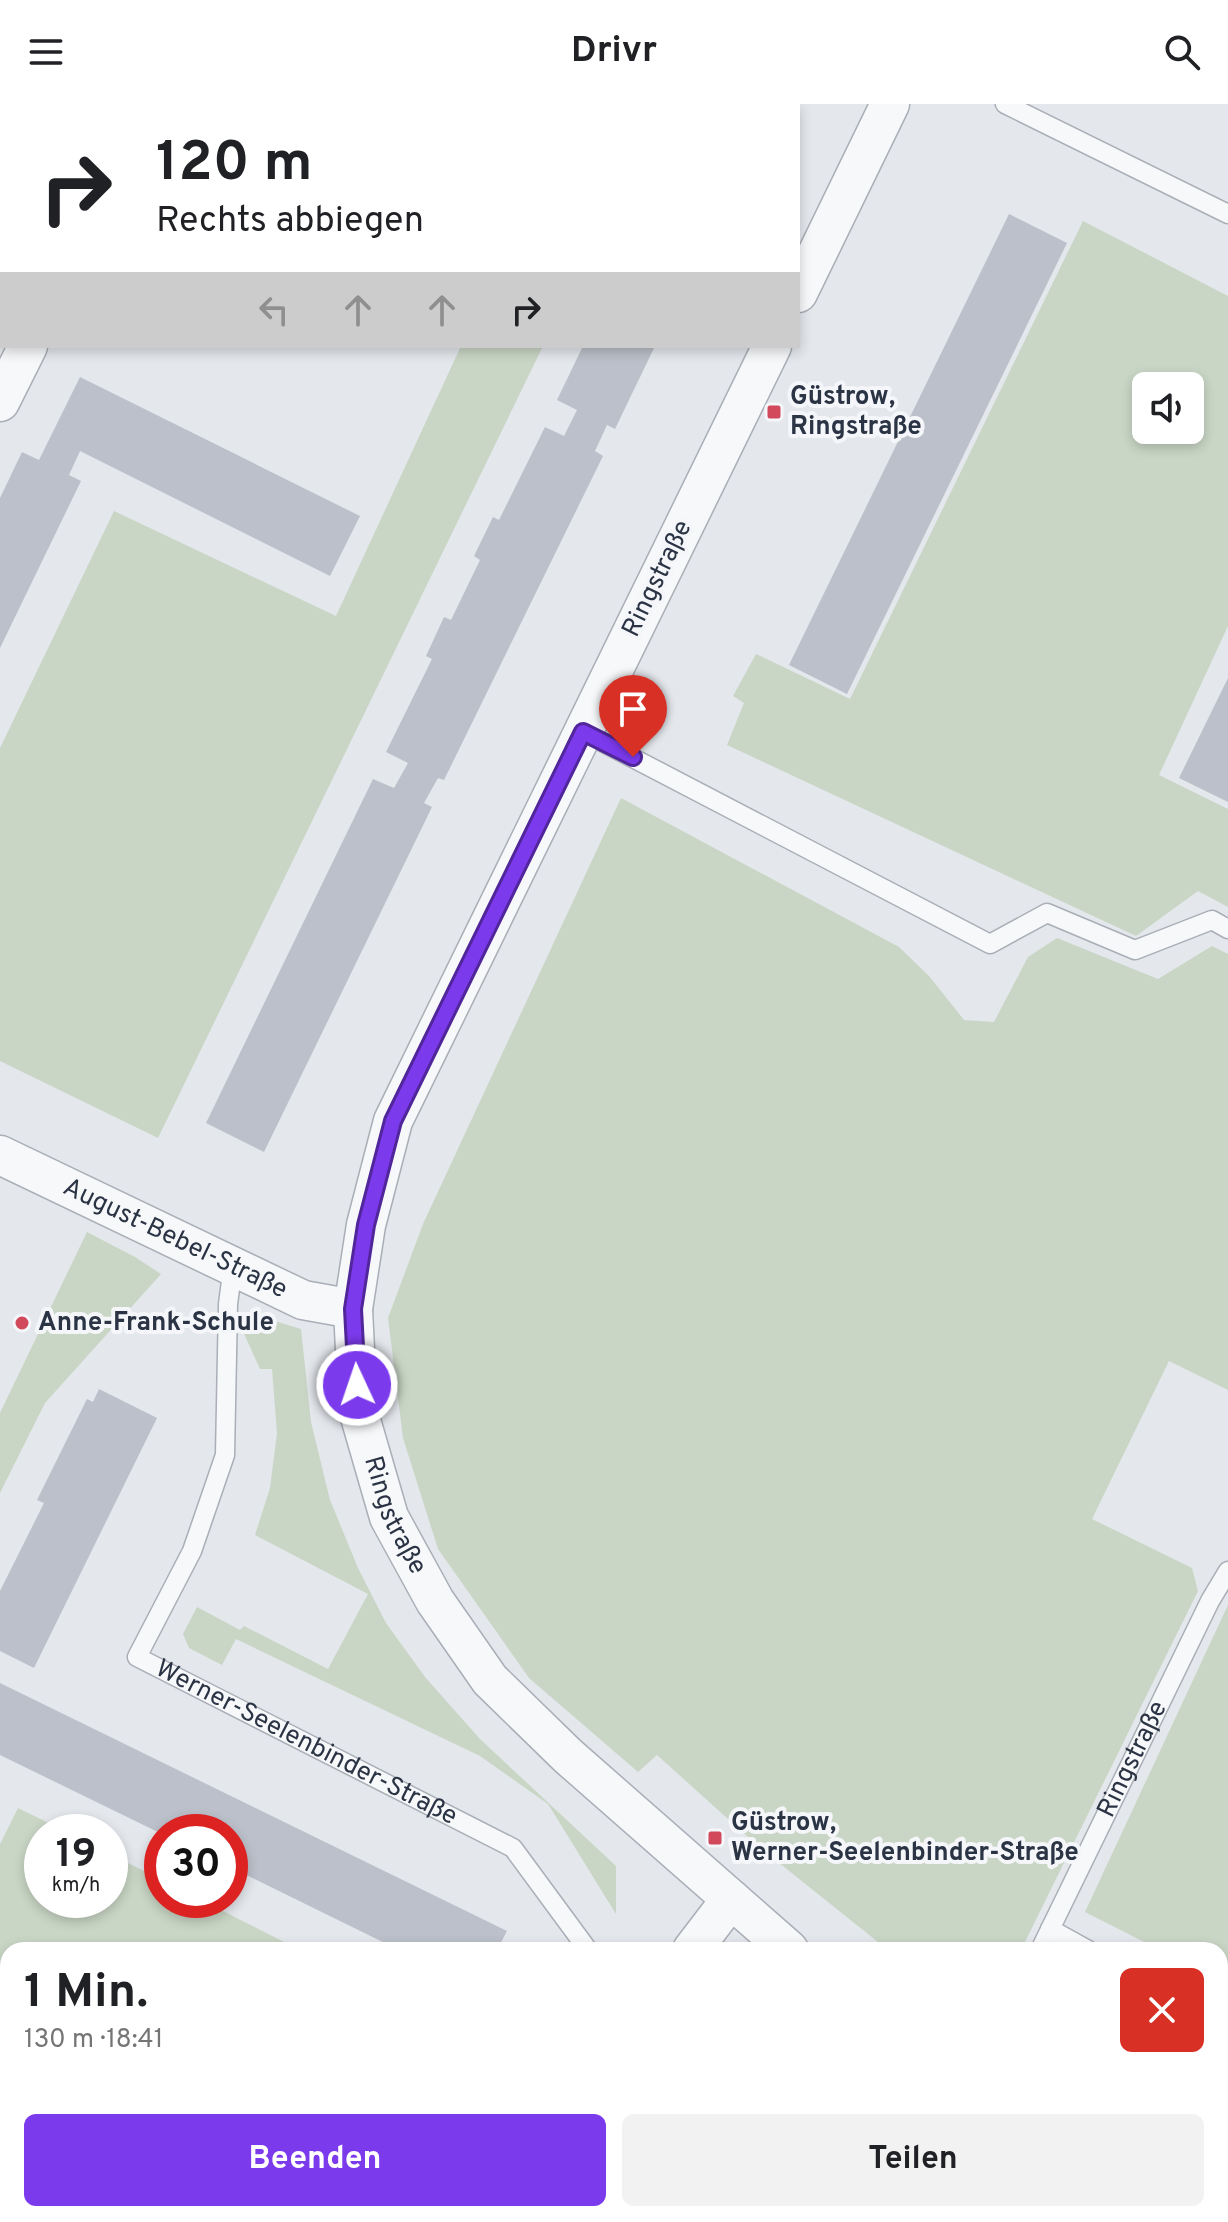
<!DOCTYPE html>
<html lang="de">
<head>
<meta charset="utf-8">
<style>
	body { margin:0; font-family:Overpass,sans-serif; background:#f2f2f2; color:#202124; height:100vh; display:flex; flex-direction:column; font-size:30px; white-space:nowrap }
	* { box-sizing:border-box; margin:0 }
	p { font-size:26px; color:#757577 }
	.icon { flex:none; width:44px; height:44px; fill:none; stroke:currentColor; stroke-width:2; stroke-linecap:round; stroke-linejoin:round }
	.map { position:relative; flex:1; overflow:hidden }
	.drawer { position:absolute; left:0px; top:1838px; width:1228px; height:280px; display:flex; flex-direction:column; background:#fff; border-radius:24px 24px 0 0; box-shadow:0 4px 12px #0003 }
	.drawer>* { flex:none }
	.banner { position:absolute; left:0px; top:0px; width:800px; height:244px; box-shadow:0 4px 12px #0003; background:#fff; color:#202124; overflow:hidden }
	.tools { position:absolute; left:1132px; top:268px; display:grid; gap:16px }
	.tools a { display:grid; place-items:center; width:72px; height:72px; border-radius:12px; background:#fff; box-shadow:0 4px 12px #0003; font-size:40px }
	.speed { position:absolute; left:24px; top:1710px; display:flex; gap:16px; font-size:40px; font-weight:700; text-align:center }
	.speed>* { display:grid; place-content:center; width:104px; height:104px; border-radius:50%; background:#fff; box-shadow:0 4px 12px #0003; line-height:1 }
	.speed small { font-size:20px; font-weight:400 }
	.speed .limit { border:12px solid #d22; background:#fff; color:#111 }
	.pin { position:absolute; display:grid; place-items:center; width:68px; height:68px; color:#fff; margin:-82px -34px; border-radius:50% 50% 50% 0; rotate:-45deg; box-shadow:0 0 8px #0007 }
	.pin .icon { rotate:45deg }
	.me { position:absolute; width:88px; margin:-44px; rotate:357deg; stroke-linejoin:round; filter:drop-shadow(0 0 6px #0008) }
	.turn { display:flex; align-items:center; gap:28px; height:168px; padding:0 24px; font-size:36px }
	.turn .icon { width:104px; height:104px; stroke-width:2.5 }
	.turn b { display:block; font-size:56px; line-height:68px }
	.lanes { display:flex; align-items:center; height:76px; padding:0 24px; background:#0003; justify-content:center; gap:40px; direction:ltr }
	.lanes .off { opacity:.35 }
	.round { display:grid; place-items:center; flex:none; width:84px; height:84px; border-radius:12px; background:#f2f2f2 }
	.headline { display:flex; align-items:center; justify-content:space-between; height:136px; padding:0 24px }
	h1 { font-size:48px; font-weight:700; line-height:60px }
	.button { display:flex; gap:16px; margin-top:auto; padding:16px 24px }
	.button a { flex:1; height:92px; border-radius:12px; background:#7c3aed; color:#fff; font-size:32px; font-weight:700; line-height:92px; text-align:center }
	.button a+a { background:#f2f2f2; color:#202124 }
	header { display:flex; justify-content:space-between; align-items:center; height:104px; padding:0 24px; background:#fff; font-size:36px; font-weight:700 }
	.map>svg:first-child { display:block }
	.green { fill:#c9d6c5; fill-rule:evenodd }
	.building { fill:#bbc0ca }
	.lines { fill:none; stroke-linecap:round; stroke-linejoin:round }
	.service-casing { stroke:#a9aeb7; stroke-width:21 }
	.minor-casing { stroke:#a9aeb7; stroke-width:41 }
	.service { stroke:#f7f8fa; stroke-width:18 }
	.minor { stroke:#f7f8fa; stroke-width:38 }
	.route-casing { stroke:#51269a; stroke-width:20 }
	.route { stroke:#7c3aed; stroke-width:14 }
	.poi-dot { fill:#d1495b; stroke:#f4f6f9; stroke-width:3 }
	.labels { text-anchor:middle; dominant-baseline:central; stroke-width:8; stroke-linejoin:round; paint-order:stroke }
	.poi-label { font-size:26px; font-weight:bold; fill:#2b3445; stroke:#f4f6f9; text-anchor:start }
	.street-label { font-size:26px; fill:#2b3445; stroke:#f4f6f9 }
</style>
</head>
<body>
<header><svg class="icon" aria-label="menu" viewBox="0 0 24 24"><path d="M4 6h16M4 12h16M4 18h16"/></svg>Drivr<svg class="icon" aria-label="search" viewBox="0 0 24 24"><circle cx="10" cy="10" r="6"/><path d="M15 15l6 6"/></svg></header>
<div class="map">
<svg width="1228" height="2118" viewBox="0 0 1228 2118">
	<rect width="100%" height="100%" fill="#e4e7ec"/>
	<g class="green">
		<polygon points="0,0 77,0 76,2 2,2 2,165 0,169"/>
		<polygon points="346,0 661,0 660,2 345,2"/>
		<path d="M1083 117 1228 192V522L1159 671 1228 705V803L1198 787 1136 832 727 641 744 599 733 592 756 550 850 595ZM1146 282H1190V326H1146Z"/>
		<polygon points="461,242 543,242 158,1034 0,957 0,644 114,407 336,512"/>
		<polygon points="621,694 899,843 929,872 964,916 994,918 1028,853 1057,834 1158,875 1212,842 1228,850 1228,1286 1169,1257 1092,1415 1192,1464 1198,1487 1021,1846 888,1846 758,1742 657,1651 638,1668 529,1574 438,1445 403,1334 388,1214 423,1120"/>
		<polygon points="87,1128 135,1153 161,1170 45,1299 0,1389 0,1309"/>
		<polygon points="249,1209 301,1225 311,1318 330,1396 358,1464 386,1519 425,1573 480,1635 616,1762 616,1810 548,1700 480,1652 236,1535 222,1561 189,1544 183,1530 197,1503 240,1526 244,1522 328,1565 368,1490 255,1431 270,1384 277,1329 272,1265 260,1265 241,1223 243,1212"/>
		<polygon points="1228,1501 1228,1880 1220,1876 1220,1846 1160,1846 1085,1808"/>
		<polygon points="18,1704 67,1728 42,1728 42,1796 110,1796 110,1750 162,1776 162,1796 201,1796 300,1846 8,1846 8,2030 0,2001 0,1740"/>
		<polygon points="118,2110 364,2110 360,2118 135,2118"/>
	</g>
	<g class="building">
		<polygon points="1009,110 1067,139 847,590 789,561"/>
		<polygon points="583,242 655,242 615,325 607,321 595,347 603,352 444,676 438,674 424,699 432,703 264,1048 206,1019 373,675 394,684 408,659 386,648 432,555 426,552 444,513 451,516 480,456 474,452 493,413 499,416 545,323 564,332 577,306 557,296"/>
		<polygon points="80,273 360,412 330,472 80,347 69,371 81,377 0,544 0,394 22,348 39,356"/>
		<polygon points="1228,574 1228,698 1179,674"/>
		<polygon points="99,1285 157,1314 34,1564 0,1547 0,1487 44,1399 37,1396 87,1295 93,1298"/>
		<polygon points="0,1579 507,1827 497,1846 399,1846 230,1763 230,1728 162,1728 162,1730 0,1651"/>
		<polygon points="1220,1955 1228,1959 1228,2025 1220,2021"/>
		<polygon points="391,2110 464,2110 460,2118 387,2118"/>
	</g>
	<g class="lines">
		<g class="service-casing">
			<g id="service">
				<polyline points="1005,0 1228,110"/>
				<polyline points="583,628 990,840 1047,809 1135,846 1212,816 1228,825"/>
				<path id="s1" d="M233 1162 228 1200 225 1351 192 1447 137 1553 513 1744 588 1846"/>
				<polyline points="1050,1825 1088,1846"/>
				<path id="s2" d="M1040 1846 1210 1497 1228 1467"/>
				<polyline points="1220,1918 1228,1922"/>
				<polyline points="0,2068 8,2072"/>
				<polyline points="83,2110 98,2118"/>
				<polyline points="833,2118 837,2110"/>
			</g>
		</g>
		<g class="minor-casing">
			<g id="minor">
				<polyline points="142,2 143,0"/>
				<polyline points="798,189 890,0"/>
				<path id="s3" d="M772 242 393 1017 366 1121 353 1205 358 1306 389 1413 435 1497 490 1576 568 1652 789 1846"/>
				<polyline points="0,298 28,242"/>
				<path id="s4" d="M0 1051 303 1196 353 1205"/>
				<polyline points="692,1846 731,1795"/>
				<polyline points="1098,2110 1109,2118"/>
				<polyline points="545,2118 549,2110"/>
			</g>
		</g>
		<use href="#service" class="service"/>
		<use href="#minor" class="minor"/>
	</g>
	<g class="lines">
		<g class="route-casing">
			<polyline id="route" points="357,1281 353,1205 366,1121 393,1017 583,628 633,653"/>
		</g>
		<use href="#route" class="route"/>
	</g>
	<g class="poi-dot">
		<rect x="766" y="300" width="16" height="16" rx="4"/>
		<circle cx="22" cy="1219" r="8"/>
		<rect x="707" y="1726" width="16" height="16" rx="4"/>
	</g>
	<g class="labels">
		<g class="poi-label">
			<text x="790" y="293">Güstrow,<tspan x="790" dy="30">Ringstraße</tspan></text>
			<text x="38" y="1219">Anne-Frank-Schule</text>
			<text x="731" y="1719">Güstrow,<tspan x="731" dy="30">Werner-Seelenbinder-Straße</tspan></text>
		</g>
		<g class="street-label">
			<text transform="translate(658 475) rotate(-64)">Ringstraße</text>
			<text stroke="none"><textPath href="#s4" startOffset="194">August-Bebel-Straße</textPath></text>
			<text stroke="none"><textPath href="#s3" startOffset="1268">Ringstraße</textPath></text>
			<text stroke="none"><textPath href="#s1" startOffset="600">Werner-Seelenbinder-Straße</textPath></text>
			<text stroke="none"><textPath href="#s2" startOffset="212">Ringstraße</textPath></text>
		</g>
	</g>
</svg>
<div class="tools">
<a><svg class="icon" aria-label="sound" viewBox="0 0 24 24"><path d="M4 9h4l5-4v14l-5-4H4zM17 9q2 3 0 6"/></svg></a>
</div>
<div class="speed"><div>19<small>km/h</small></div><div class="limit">30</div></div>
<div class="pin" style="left:633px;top:653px;background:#d93025"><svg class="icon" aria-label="arrive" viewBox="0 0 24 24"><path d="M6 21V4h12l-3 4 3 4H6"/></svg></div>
<svg class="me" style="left:357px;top:1281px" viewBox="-20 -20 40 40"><circle r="17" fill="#7c3aed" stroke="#fff" stroke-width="3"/><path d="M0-11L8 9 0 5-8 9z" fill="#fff"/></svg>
<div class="banner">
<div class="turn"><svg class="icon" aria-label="right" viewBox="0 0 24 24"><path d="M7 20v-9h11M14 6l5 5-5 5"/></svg><div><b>120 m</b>Rechts abbiegen</div></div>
<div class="lanes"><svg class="icon off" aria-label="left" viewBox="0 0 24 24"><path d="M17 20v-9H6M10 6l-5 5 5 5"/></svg><svg class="icon off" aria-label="ahead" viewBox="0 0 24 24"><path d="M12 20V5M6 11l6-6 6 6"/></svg><svg class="icon off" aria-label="ahead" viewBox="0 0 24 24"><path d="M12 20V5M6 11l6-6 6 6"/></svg><svg class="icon" aria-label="right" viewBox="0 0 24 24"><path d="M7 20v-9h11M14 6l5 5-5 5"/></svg></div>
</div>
<section class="drawer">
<div class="headline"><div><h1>1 Min.</h1><p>130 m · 18:41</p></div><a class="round" style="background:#d93025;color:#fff"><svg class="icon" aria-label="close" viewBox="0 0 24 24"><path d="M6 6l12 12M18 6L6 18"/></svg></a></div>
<div class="button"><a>Beenden</a><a>Teilen</a></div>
</section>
</div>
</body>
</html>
